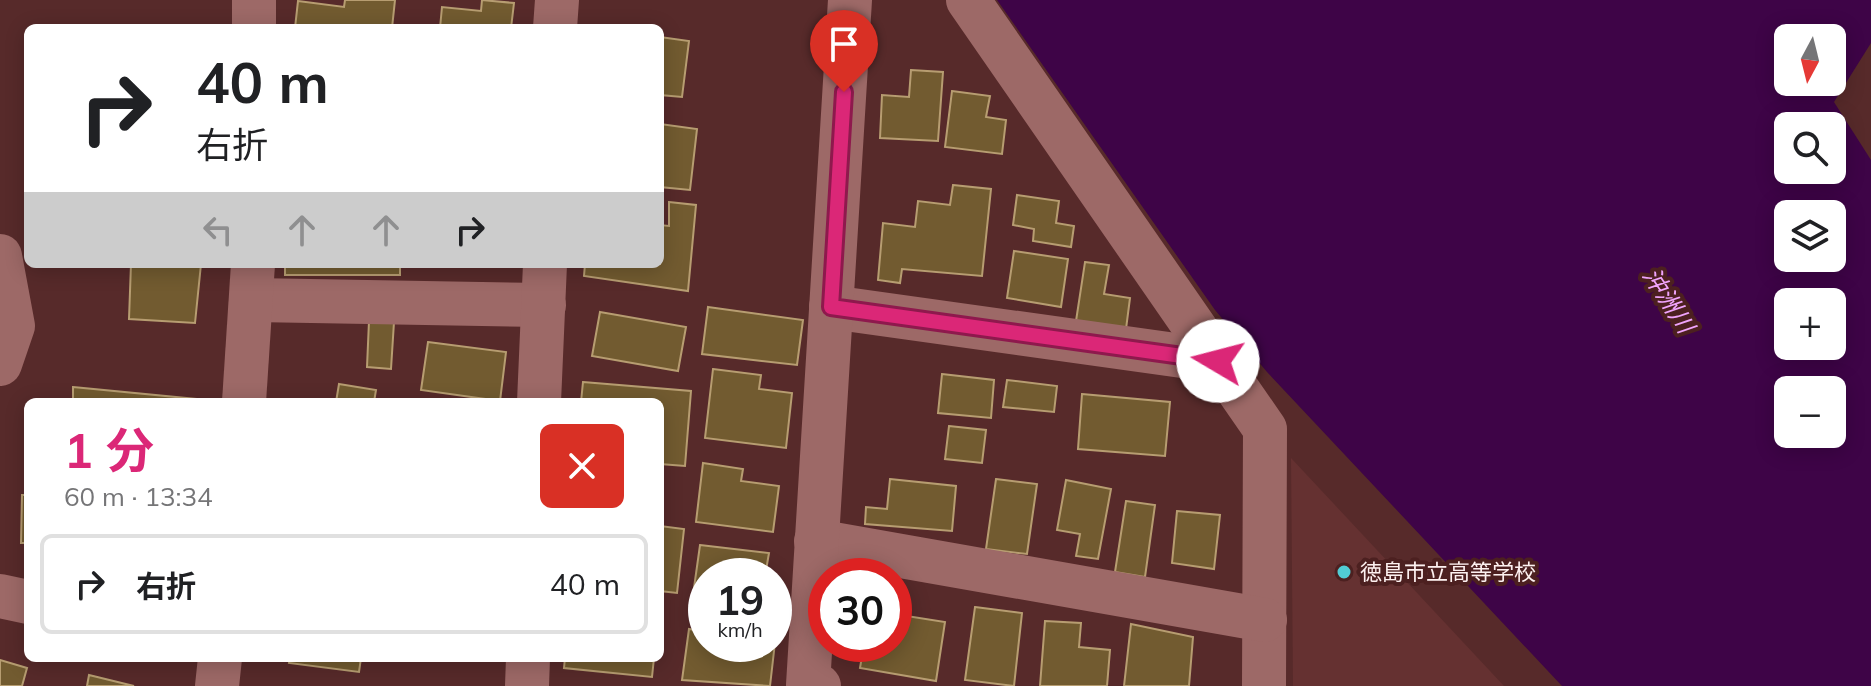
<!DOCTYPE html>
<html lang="ja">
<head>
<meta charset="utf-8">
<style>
	body { margin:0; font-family:Mulish,"Noto Sans JP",sans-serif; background:#f2f2f2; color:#202124; height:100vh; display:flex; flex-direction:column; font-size:30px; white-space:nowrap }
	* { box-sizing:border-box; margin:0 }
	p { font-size:26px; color:#757577 }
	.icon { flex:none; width:44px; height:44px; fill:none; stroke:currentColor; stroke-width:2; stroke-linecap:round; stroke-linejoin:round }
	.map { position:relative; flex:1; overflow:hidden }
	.sheet { position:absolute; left:24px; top:398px; width:640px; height:264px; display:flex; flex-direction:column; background:#fff; border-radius:12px; box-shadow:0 4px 20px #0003 }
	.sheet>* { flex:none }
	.guide { position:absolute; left:24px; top:24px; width:640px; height:244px; border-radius:12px; box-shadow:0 4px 20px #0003; background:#fff; color:#202124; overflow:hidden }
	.needle { width:52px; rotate:187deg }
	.controls { position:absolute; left:1774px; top:24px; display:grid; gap:16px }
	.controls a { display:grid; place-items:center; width:72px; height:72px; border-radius:12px; background:#fff; box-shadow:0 4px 20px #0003; font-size:40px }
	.speed { position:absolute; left:688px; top:558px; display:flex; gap:16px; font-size:40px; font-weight:700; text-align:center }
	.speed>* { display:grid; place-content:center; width:104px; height:104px; border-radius:50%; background:#fff; box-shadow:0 4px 20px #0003; line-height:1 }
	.speed small { font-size:20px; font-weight:400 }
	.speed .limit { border:12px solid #d22; background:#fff; color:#111 }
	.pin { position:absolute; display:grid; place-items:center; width:68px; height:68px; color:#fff; margin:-82px -34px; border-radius:50% 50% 50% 0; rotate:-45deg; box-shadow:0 0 8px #0007 }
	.pin .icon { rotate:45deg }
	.me { position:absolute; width:88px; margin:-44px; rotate:278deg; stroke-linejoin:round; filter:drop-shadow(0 0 6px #0008) }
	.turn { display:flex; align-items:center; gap:28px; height:168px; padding:0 40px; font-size:36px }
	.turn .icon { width:104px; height:104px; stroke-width:2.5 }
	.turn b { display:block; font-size:56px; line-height:68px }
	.lanes { display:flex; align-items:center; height:76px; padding:0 40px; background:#0003; justify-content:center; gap:40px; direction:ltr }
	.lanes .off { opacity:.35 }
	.round { display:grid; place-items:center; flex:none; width:84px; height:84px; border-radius:12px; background:#f2f2f2 }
	.summary { display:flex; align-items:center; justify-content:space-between; height:136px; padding:0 40px }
	h1 { font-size:48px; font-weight:700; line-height:60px; color:#db2777 }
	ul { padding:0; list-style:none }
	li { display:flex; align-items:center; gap:24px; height:100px; margin:0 16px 12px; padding:0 24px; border:4px solid #e0e0e0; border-radius:12px }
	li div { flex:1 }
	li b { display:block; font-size:30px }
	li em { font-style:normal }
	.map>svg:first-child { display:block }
	.built { fill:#653131 }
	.water { fill:#3e0447; fill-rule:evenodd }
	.building { fill:#725b30; stroke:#b79d71; stroke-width:2 }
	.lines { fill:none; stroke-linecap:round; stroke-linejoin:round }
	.street { stroke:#9d6967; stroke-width:44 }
	.route-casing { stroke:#8e194d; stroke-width:20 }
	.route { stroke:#db2777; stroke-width:14 }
	.poi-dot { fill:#51ccd4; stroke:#4c2020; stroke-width:3 }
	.labels { text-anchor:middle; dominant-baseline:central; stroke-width:8; stroke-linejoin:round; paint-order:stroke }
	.poi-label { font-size:22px; fill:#fdf1f0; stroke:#4c2020; text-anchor:start }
	.water-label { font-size:24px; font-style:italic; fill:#f0a4fc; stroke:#4c2020 }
</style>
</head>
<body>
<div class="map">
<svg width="1871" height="686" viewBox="0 0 1871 686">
	<rect width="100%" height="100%" fill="#572a2a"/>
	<polygon class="built" points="1291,458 1504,686 1293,686"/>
	<path class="water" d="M997 0H1871V43L1834 102 1871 160V686H1562L1267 372 1215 310ZM1788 38H1832V82H1788ZM1832 126V170H1788V126ZM1832 214V258H1788V214ZM1788 302H1832V346H1788ZM1788 390H1832V434H1788Z"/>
	<g class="building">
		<polygon points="345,0 395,0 392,28 295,28 298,1 344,7"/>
		<polygon points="482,0 514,3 511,28 440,28 442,7 481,11"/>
		<polygon points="660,37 689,41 682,97 660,95"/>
		<polygon points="911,70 943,72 938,141 880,138 882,95 909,97"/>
		<polygon points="952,91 990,96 986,117 1006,120 1002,154 945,147"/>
		<polygon points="660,124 697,129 690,190 660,187"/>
		<polygon points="953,185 991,189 982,276 902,269 900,283 878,280 883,223 915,227 918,201 950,205"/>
		<polygon points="1017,195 1059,201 1056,223 1074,226 1071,247 1033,241 1034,229 1013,225"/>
		<polygon points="669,202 696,205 688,291 584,276 585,264 660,264 660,225 669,226"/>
		<polygon points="1014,251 1068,259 1061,307 1007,298"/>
		<polygon points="1085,262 1109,265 1104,294 1130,298 1126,329 1076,321"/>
		<polygon points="131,264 201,264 195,323 129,319"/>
		<rect x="285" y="264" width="115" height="11"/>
		<polygon points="708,307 803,320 797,365 702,354"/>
		<polygon points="600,312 686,327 678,371 592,356"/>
		<polygon points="369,321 394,322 391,369 367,367"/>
		<polygon points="428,342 506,352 500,401 421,390"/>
		<polygon points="713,369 761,375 759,389 792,393 786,448 705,438"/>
		<polygon points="942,374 994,380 991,418 938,413"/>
		<polygon points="1007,380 1057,386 1054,412 1003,407"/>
		<polygon points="583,382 691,391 685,466 660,464 660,402 581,402"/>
		<polygon points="339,384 376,390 374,402 336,402"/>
		<polygon points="73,387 196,399 196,402 73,402"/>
		<polygon points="1082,394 1170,402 1165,456 1078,449"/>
		<polygon points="949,426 986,430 982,463 945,459"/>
		<polygon points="703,463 743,469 741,481 779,486 773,532 696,522"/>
		<polygon points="890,479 956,486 952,531 865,524 866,507 887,509"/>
		<polygon points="996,479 1037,484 1027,554 986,549"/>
		<polygon points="1066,480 1111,489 1098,559 1076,556 1080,534 1057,530"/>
		<polygon points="22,495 28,495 28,543 21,543"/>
		<polygon points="1126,501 1155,505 1145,577 1115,572"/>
		<polygon points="1177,511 1220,515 1214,569 1172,563"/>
		<polygon points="660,526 684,529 677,593 660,591"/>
		<polygon points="700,545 769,553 765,576 706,576 706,597 693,595"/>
		<polygon points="975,607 1022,613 1014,686 965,680"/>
		<polygon points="894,614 945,622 936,681 860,668 864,644 894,644"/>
		<polygon points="1045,621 1081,623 1079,647 1110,650 1107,686 1040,686"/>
		<polygon points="774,624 777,625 770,686 682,680 689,629 706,632 706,644 774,644"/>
		<polygon points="1131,624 1193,637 1189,686 1124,686"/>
		<polygon points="290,658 361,658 359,672 289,663"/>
		<polygon points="565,658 654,658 652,677 564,668"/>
		<polygon points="0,660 27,668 22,686 0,686"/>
		<polygon points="89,675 134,686 87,686"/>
	</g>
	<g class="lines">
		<g class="street">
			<polyline points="968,0 1265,429 1264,686"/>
			<polyline points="254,28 254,0"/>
			<polyline points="555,28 557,0"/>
			<polyline points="0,256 13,326 0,364"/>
			<polyline points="253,300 544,305"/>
			<polyline points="831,307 1218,361"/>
			<polyline points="244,402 253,264"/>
			<polyline points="539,402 545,264"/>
			<polyline points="816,541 1265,620"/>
			<polyline points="0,596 28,602"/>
			<polyline points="217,686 220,658"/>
			<polyline points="527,686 528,658"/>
			<polyline points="819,686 808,685 850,0"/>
		</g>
	</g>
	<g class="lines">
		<g class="route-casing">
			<polyline id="route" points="844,92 831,307 1218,361"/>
		</g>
		<use href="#route" class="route"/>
	</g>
	<circle class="poi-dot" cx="1344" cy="572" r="8"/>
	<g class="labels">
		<g class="poi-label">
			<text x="1360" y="572">徳島市立高等学校</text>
		</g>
		<g class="water-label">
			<text transform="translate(1669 300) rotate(57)">沖洲川</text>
		</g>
	</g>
</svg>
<div class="controls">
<a><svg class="needle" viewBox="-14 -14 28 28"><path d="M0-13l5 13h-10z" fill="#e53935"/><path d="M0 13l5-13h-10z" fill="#757577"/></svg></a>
<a><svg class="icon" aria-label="search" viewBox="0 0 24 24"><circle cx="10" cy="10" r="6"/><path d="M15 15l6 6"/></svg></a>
<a><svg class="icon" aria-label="layers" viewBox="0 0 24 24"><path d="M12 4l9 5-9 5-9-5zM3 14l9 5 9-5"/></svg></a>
<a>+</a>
<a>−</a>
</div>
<div class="speed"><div>19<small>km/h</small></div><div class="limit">30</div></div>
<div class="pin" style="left:844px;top:92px;background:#d93025"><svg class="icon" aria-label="arrive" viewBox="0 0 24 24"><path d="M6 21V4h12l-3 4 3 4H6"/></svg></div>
<svg class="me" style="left:1218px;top:361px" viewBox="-20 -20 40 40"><circle r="19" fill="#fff"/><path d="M0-13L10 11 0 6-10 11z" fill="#db2777"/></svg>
<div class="guide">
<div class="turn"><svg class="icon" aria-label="right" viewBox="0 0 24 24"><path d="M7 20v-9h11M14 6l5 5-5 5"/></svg><div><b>40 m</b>右折</div></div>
<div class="lanes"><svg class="icon off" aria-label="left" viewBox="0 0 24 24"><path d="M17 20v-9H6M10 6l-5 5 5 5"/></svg><svg class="icon off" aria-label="ahead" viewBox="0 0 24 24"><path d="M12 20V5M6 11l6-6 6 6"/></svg><svg class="icon off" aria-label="ahead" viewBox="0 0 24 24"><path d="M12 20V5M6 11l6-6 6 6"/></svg><svg class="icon" aria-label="right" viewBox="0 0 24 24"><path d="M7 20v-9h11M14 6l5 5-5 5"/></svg></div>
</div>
<section class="sheet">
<div class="summary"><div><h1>1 分</h1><p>60 m · 13:34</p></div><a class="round" style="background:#d93025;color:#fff"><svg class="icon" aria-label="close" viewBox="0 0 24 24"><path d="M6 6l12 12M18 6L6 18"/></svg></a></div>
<ul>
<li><svg class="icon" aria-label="right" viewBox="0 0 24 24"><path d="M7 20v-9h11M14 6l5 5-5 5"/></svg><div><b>右折</b></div><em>40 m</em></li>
</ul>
</section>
</div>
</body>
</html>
